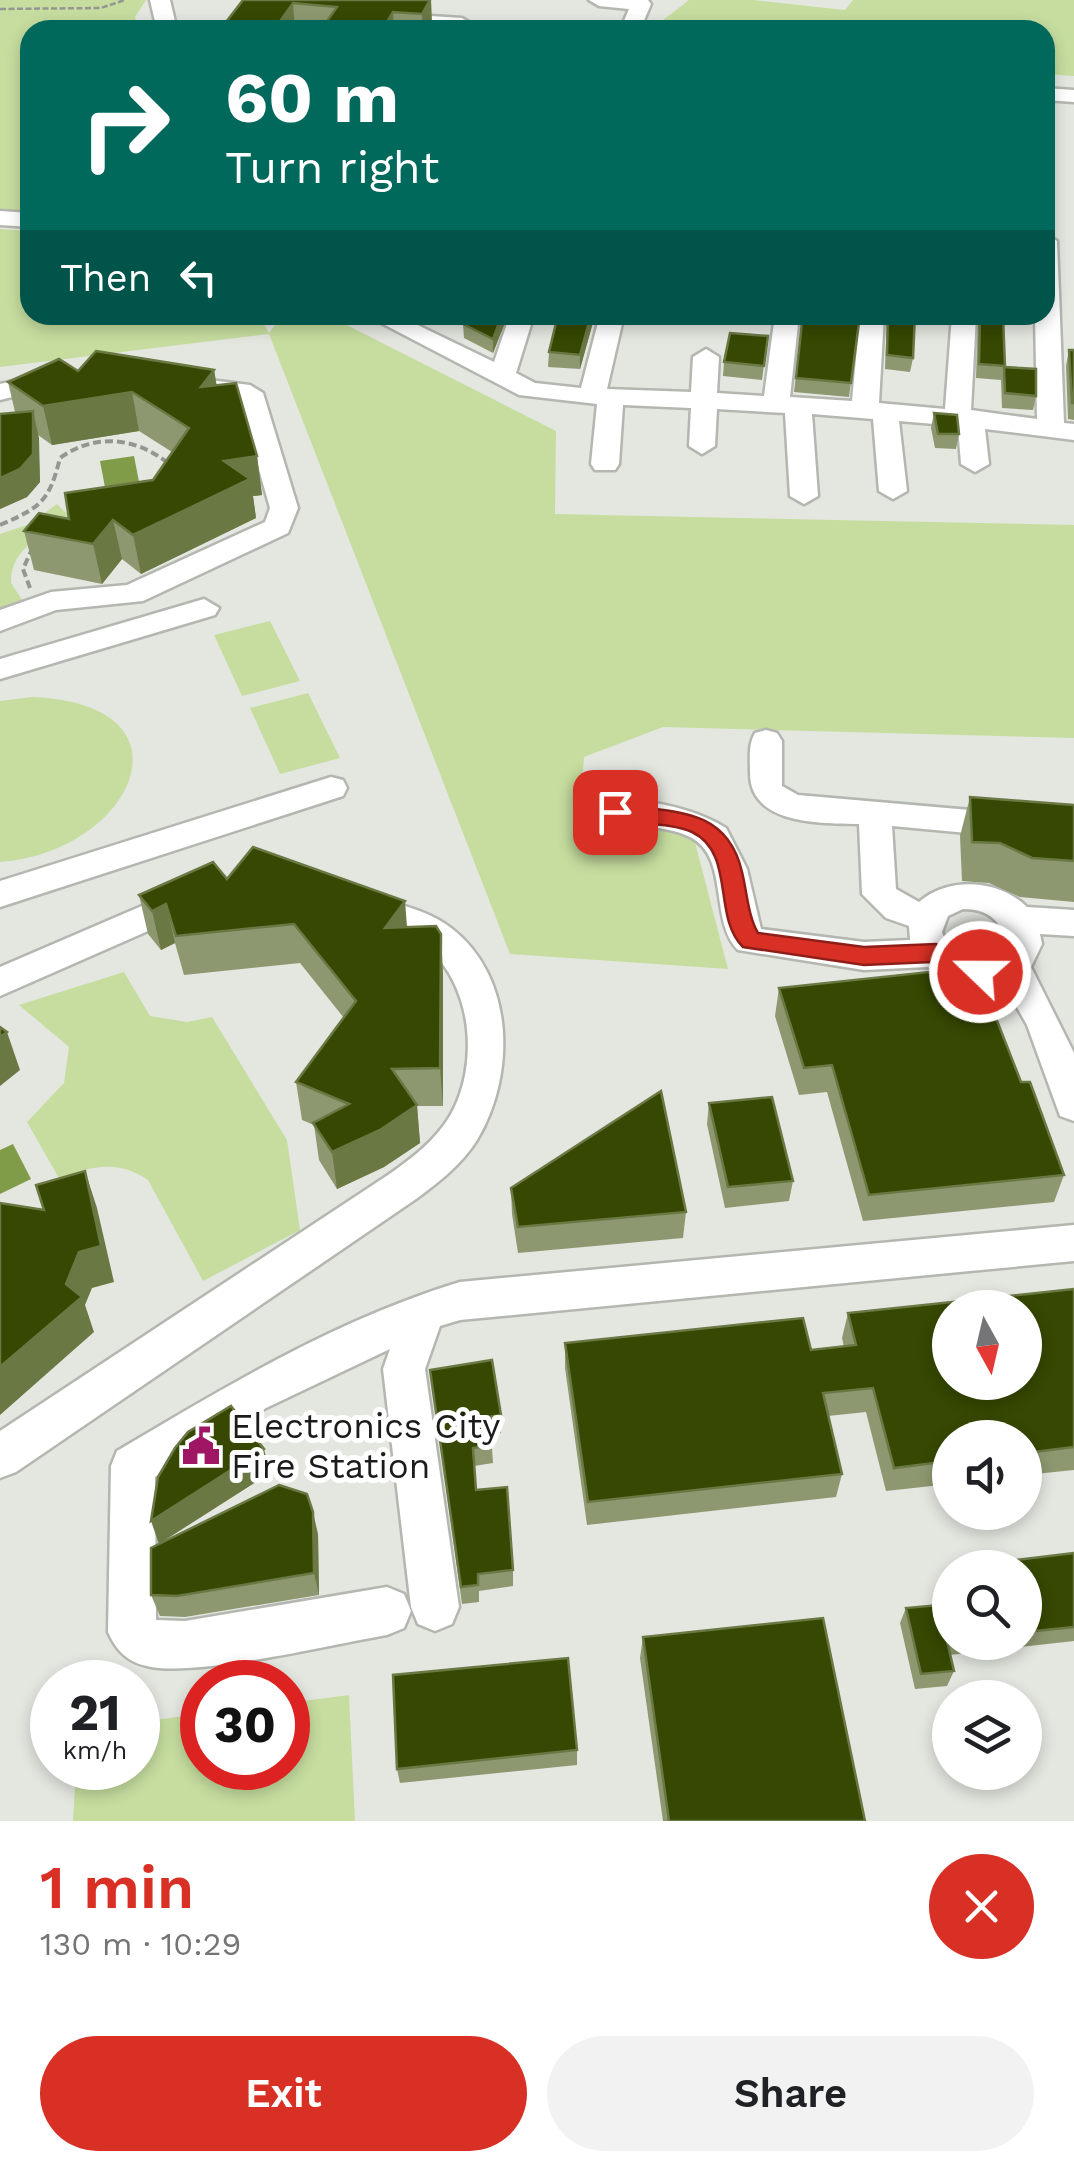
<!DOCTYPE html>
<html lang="en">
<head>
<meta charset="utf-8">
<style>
	body { margin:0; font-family:"Work Sans",sans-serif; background:#f2f2f2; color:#202124; height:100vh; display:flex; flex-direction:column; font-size:38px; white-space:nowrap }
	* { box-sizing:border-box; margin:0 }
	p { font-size:32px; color:#757577 }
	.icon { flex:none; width:55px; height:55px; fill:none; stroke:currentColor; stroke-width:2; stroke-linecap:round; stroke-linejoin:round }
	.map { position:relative; height:1821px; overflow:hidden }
	.drawer { display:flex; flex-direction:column; background:#fff; flex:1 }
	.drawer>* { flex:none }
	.banner { position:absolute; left:20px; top:20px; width:1035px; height:305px; border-radius:30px; box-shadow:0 5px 15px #0003; background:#00695c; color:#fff; overflow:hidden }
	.needle { width:65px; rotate:172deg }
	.tools { position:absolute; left:932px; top:1290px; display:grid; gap:20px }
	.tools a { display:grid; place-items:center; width:110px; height:110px; border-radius:50%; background:#fff; box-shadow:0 5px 15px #0003; font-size:50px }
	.speed { position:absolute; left:30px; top:1660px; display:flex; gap:20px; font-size:50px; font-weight:700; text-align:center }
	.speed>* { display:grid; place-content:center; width:130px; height:130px; border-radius:50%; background:#fff; box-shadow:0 5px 15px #0003; line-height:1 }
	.speed small { font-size:25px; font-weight:400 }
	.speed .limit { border:15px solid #d22; background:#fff; color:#111 }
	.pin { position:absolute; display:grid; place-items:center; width:85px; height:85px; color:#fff; margin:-42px; border-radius:20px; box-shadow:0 5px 15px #0006 }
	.me { position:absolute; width:110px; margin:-55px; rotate:292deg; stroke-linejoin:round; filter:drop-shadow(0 0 8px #0008) }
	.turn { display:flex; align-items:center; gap:35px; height:210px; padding:0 40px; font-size:45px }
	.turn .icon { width:130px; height:130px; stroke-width:2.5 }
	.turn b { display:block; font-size:70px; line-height:85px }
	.then { display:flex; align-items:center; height:95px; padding:0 40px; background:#0003; gap:20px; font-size:38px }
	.round { display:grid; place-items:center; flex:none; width:105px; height:105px; border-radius:52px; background:#f2f2f2 }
	.headline { display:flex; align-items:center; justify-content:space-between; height:170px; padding:0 40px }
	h1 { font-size:60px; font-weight:600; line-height:75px; color:#d93025 }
	.cta { display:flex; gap:20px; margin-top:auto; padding:20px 40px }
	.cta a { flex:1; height:115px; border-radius:60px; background:#d93025; color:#fff; font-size:40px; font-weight:600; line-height:115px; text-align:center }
	.cta a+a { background:#f2f2f2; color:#202124 }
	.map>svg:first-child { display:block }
	.green { fill:#c6dd9f }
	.water { fill:#819c48 }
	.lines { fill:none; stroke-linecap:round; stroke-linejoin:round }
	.minor-casing { stroke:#b4b6b0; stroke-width:5 }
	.path-far1 { stroke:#949691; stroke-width:2.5; stroke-dasharray:6 2.5; stroke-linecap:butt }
	.path { stroke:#949691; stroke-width:4; stroke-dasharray:8 4; stroke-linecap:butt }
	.minor { fill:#fff; fill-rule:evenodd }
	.wall { fill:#8d9870 }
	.shaded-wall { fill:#6a7844 }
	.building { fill:#364801; stroke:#6a7844; stroke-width:2.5; fill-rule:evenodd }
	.route { fill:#d93025; stroke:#8d1f18; stroke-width:2.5 }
	.labels { text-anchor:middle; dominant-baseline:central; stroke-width:10; stroke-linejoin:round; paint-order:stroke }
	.near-poi-label { font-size:35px; fill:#1b1c1a; stroke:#fff; text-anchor:start }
</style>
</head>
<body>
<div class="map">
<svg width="1074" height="1821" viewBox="0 0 1074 1821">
	<rect width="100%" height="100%" fill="#e4e7e0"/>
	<g class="green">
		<polygon points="0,0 146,0 135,17 139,30 30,30 30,213 0,211"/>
		<polygon points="689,0 753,0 845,10 853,0 1074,0 1074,76 1045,74 1045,30 650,30"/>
		<polygon points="0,229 30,231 30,315 259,315 269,333 283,315 327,315 556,431 555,514 1074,525 1074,738 663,727 584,757 581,796 686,808 728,969 510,954 269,334 0,367"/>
		<path d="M57 504 73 520C45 534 10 547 11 583L24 603 0 612V534L30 524Z"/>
		<polygon points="270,621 300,681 242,696 214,635"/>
		<polygon points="308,693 340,758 280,774 250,708"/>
		<path d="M32 697C202 704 133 852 0 862V701Z"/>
		<path d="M124 972 150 1016 187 1022 212 1017 287 1140 300 1230 203 1281 148 1180C119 1160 90 1165 60 1180L27 1122 64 1083 69 1047 19 1005Z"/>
		<polygon points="349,1695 355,1821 73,1821 76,1768 138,1768 138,1722 202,1714 202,1768 288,1768 288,1703"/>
	</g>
	<g class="water">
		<polygon points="134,456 142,497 108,503 100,461"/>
		<polygon points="13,1144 31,1179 0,1194 0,1150"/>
	</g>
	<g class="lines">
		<g class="minor-casing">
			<g id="minor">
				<polygon points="150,0 170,0 177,30 157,30"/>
				<polygon points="589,0 648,0 651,4 640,30 620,30 629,9 599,6"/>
				<polygon points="384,13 462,18 472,24 467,30 377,23 374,19"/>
				<polygon points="1045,88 1074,90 1074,102 1045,100"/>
				<polygon points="0,211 30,213 30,227 0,225"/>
				<polygon points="1045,234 1057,241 1064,423 1074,424 1074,440 985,429 989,464 975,472 961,464 958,426 899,421 907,491 893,499 879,491 873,419 812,414 818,496 804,504 790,496 785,413 717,409 715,446 702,454 689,446 691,408 623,405 619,464 615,470 595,470 591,464 597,404 519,395 366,315 397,315 494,362 510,315 534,315 516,373 535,383 581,388 600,315 624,315 607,389 691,392 693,357 706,349 719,357 717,393 764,396 775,315 799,315 790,397 852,401 860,315 884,315 879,403 945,409 952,315 976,315 971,410 1037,419 1035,315 1045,315"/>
				<polygon points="57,371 66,374 70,379 66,384 0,400 0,384"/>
				<polygon points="193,378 250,385 263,393 298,508 288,533 143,601 56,610 0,631 0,610 51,592 127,585 265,522 270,508 239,399 184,391 180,386 184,381"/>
				<polygon points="204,599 219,608 215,615 0,679 0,659"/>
				<path d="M766 730 777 733 782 741V786L798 795 1074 819V843L892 826 896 889 919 902C948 876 999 879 1027 907L1074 910V936L1040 934 1042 944 1031 967 1074 1053V1121L1060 1116 1027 1025 1002 981 973 984 928 967 864 970 738 950C709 921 730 857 690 837 664 824 630 828 603 820L598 812 603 804C637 794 696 809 726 828L747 869 761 929 864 942 910 940 909 926 886 918 862 894 859 824C820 823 749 825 750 772 750 759 748 745 755 733ZM963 909C989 909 1001 921 1007 944L1003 951 973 956 946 942 942 932 948 916Z"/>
				<polygon points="331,777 343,780 347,788 343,796 0,907 0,881"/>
				<polygon points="186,887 198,891 203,900 198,909 0,996 0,967"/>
				<path d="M364 894C392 903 427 909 451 928 515 977 516 1075 477 1140 462 1164 439 1182 416 1199L16 1472 0 1478V1431L388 1175C411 1159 435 1141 450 1116 479 1066 473 989 430 950 409 931 378 925 352 916L347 907 352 898Z"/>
				<path d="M1074 1225V1261L460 1320 440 1326 425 1369 459 1607 452 1624 435 1631 418 1624 411 1607 383 1369 390 1349 266 1408 155 1477 156 1620 185 1621 387 1587 404 1594 411 1611 404 1628 387 1635C333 1644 194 1678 147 1666 127 1662 116 1650 108 1632L111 1466 117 1451C226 1386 338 1319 460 1282Z"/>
			</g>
		</g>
		<polyline class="path-far1" points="0,9 101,8 125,0"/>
		<g class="path">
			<path d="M0 525C41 507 49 502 60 458 95 433 135 437 168 463"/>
			<polyline points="30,588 23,569 32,549"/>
		</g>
		<use href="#minor" class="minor"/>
	</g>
	<g class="wall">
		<polygon points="243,0 431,0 432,30 224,30 223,26"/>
		<polygon points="467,315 508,315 493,353 464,338 463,324"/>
		<polygon points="595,315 580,369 548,367 549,352"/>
		<polygon points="860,315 849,397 794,392 802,322 821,324"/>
		<polygon points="887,315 915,315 913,358 910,372 885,369"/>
		<polygon points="978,315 1003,315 1005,367 1036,396 1033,410 1002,408 1001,380 976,378"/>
		<polygon points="768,336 762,380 723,376 724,362"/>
		<polygon points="1069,350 1074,350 1074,420 1068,419 1066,366"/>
		<polygon points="214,370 217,386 257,456 262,495 253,496 256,518 141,574 122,559 102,584 34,570 24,531 69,519 153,480 172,452 139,431 52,445 38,435 40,482 27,497 0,509 0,414 15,412 8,382 78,371"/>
		<polygon points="934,413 959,434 956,449 935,448 931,428"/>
		<polygon points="970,797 1074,805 1074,902 1020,897 989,883 962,881 960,836"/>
		<polygon points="227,879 407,927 443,973 443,1106 417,1106 420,1143 384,1167 337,1189 319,1160 314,1125 302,1120 296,1082 344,1018 300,963 184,975 175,943 161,950 148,934 139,895"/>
		<polygon points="779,988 1064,1175 1054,1202 863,1221 827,1092 799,1095 775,1016"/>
		<polygon points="709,1103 793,1181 789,1201 725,1208 707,1124"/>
		<polygon points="511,1188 686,1212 683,1238 518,1253 512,1214"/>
		<polygon points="1074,1289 1074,1470 1025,1475 1025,1438 950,1438 950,1484 886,1491 866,1412 828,1416 842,1474 836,1497 587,1525 565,1368 565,1343 811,1350 844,1347 842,1338 848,1313"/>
		<polygon points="430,1370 501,1415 501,1433 491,1435 493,1463 474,1466 476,1490 513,1570 513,1586 479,1591 479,1602 462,1604"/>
		<polygon points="318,1534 319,1595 185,1617 160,1616 151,1595"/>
		<polygon points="1074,1553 1074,1641 950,1655 954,1671 947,1686 915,1689 900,1623 906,1608 950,1604 950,1642 1025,1642 1025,1568"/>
		<polygon points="643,1637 865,1821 663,1821 640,1658"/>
		<polygon points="577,1750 577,1765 400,1783 397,1769"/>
	</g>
	<g class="shaded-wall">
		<polygon points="431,0 432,30 423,30 422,14"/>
		<polygon points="293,3 295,30 274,30"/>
		<polygon points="393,12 394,30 382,30"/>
		<polygon points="502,315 508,315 493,353 493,339"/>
		<polygon points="591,315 595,315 580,369 580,355"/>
		<polygon points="214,370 220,409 201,387"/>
		<polygon points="132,392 139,431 52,445 43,406"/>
		<polygon points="33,411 39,438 40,482 27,497 0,509 0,478"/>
		<polygon points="257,456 262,495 253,496 256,518 141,574 133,535 224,461"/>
		<polygon points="113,520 122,559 102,584 93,544"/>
		<polygon points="405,901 408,940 385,928"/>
		<polygon points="166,904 175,943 161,950 152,911"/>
		<polygon points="441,934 443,973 443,1106 440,1068"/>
		<polygon points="7,1032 20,1070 0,1086 0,1037"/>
		<polygon points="417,1105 420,1143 384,1167 337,1189 332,1152"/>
		<polygon points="85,1171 97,1208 114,1282 92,1288 85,1305 94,1332 0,1415 0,1367 66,1284"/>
		<polygon points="264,1449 270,1473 159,1544 151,1521"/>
		<polygon points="313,1512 318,1534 319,1595 314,1573"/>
	</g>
	<g class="building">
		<polygon points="243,0 430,0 422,14 393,12 382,30 322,28 337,7 293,3 274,30 223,26"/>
		<polygon points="467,315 502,315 493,339 463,324"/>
		<polygon points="558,315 591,315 580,355 549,352"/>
		<polygon points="823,315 860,315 851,383 796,378 802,322 821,324"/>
		<polygon points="888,315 915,315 913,358 887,355"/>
		<polygon points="980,315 1003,315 1005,366 979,364"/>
		<polygon points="730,333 768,336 764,366 724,362"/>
		<polygon points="1069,350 1074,350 1074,403 1072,403"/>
		<polygon points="96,351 214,370 201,387 236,383 257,456 224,461 250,479 133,535 113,520 93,544 24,531 39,513 69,519 65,493 153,480 189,428 132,392 43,406 8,382 59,359 78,371"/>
		<polygon points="1004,367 1036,369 1036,396 1005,393"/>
		<polygon points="33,411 33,454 20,469 0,478 0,414"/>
		<polygon points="934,413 957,415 959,434 938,434"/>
		<polygon points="970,797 1074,805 1074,861 1032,858 1000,843 972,842"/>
		<polygon points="253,847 405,901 385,928 436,926 441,934 440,1068 392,1069 417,1105 380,1130 332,1152 313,1123 349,1104 296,1082 356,1001 294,924 176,936 166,904 152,911 139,895 213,862 227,879"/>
		<polygon points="976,967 1021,1082 1030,1082 1064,1175 869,1195 832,1065 804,1068 779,988"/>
		<polygon points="0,1027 7,1032 0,1037"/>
		<polygon points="661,1091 686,1212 518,1227 511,1188"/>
		<polygon points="772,1097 793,1181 728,1187 709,1103"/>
		<polygon points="85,1171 101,1246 79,1252 66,1284 82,1297 0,1367 0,1203 44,1210 36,1185"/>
		<path d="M1074 1289V1447L1025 1453V1438H950V1461L894 1468 873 1388 823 1393 842 1474 588 1502 565 1343 803 1318 811 1350 856 1345 848 1313ZM950 1308H1025V1382H950Z"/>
		<polygon points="492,1360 501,1415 488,1417 492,1445 473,1448 476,1490 507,1487 513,1570 478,1574 478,1585 461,1587 430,1370"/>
		<polygon points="231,1406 264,1449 151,1521 158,1477 175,1448 188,1432"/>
		<polygon points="279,1485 307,1494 313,1512 314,1573 177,1596 151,1595 151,1548"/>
		<polygon points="1074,1553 1074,1627 1025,1632 1025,1568 958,1567"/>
		<polygon points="950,1604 950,1641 947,1641 954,1671 921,1674 906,1608"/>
		<polygon points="823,1618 865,1821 669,1821 643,1637"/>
		<polygon points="568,1658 577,1750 397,1769 393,1675"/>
	</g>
	<path class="route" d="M615 805C671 812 727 806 742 872 747 892 748 916 758 933L864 947 936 944 989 965 992 972 980 980 955 975 932 962 864 965 743 947C712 917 736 853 692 832 667 821 634 826 607 818L604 812Z"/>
	<defs>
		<g id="civic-bare" transform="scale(3)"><path d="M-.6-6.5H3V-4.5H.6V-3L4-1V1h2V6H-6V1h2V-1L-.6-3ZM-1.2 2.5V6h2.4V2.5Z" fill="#9e1664" stroke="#fff" stroke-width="2.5" paint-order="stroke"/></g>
	</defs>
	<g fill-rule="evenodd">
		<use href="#civic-bare" x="201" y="1446"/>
	</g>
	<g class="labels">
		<g class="near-poi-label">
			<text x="231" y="1426">Electronics City<tspan x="231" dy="40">Fire Station</tspan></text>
		</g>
	</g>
</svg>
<div class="tools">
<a><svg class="needle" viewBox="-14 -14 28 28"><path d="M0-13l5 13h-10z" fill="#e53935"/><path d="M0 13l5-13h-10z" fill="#757577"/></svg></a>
<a><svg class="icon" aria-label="sound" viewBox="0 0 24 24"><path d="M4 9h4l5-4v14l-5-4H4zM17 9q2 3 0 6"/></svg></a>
<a><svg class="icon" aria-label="search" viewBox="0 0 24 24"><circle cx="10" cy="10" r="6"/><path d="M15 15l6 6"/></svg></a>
<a><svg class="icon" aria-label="layers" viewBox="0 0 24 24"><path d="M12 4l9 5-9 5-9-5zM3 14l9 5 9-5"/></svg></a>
</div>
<div class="speed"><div>21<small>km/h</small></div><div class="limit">30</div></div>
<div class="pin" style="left:615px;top:812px;background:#d93025"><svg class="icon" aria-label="arrive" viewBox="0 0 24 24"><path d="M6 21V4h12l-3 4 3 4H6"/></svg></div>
<svg class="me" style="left:980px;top:972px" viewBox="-20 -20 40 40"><circle r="17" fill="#d93025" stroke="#fff" stroke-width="3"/><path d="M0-11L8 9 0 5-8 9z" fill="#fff"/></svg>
<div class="banner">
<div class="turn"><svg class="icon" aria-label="right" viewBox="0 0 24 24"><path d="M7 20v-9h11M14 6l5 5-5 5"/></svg><div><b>60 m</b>Turn right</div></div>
<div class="then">Then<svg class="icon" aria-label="left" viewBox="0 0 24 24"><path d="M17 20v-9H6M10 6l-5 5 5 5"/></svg></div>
</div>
</div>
<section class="drawer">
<div class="headline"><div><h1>1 min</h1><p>130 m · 10:29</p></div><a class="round" style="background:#d93025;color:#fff"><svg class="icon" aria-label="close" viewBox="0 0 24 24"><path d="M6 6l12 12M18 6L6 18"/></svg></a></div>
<div class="cta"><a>Exit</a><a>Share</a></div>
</section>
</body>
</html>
